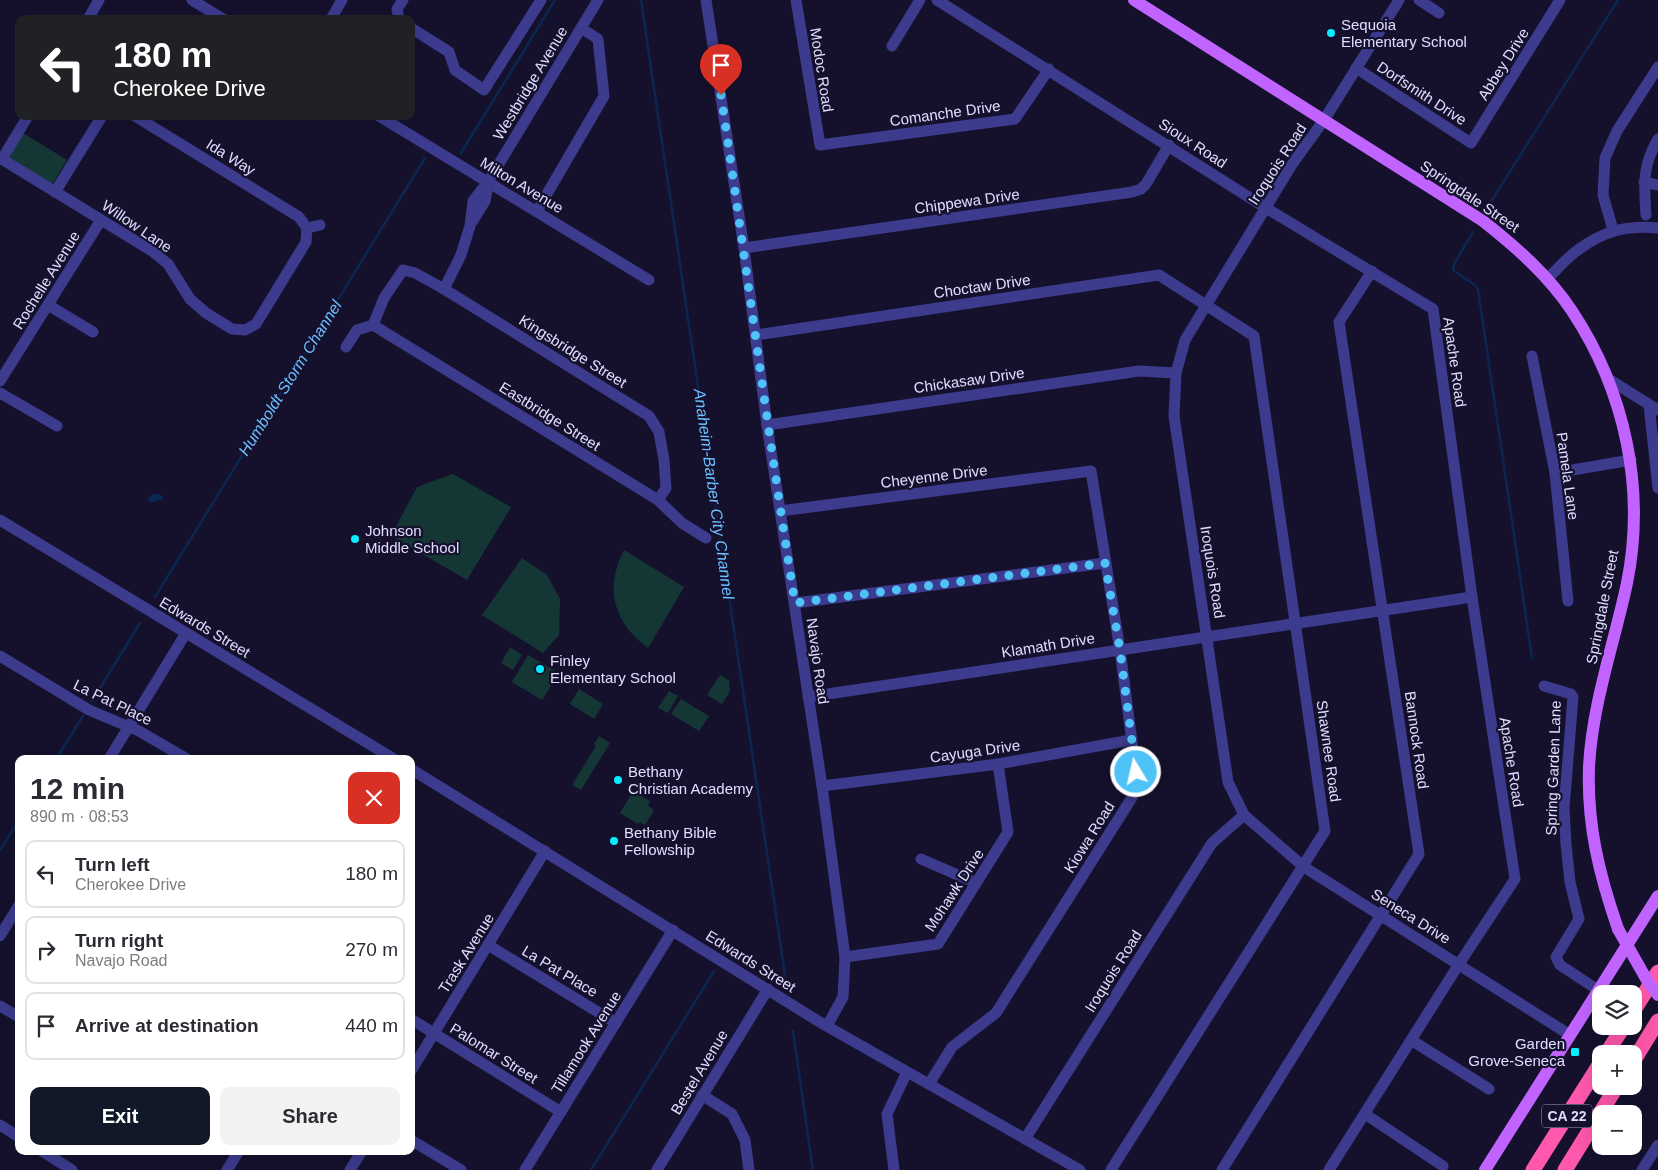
<!DOCTYPE html>
<html lang="en">
<head>
<meta charset="utf-8">
<style>
	body { margin:0; font-family:Arial,sans-serif; background:#f2f2f3; color:#2b2b33; height:100vh; display:flex; flex-direction:column; font-size:19px; white-space:nowrap }
	* { box-sizing:border-box; margin:0 }
	p { font-size:16px; color:#7c7c81 }
	.icon { flex:none; width:28px; height:28px; fill:none; stroke:currentColor; stroke-width:2; stroke-linecap:round; stroke-linejoin:round }
	.map { position:relative; flex:1; overflow:hidden }
	.details { position:absolute; left:15px; top:755px; width:400px; height:400px; display:flex; flex-direction:column; background:#fff; border-radius:10px; box-shadow:0 5px 20px #0002 }
	.details>* { flex:none }
	.guide { position:absolute; left:15px; top:15px; width:400px; height:105px; border-radius:10px; box-shadow:0 5px 20px #0002; background:#202124; color:#fff; overflow:hidden }
	.tools { position:absolute; left:1592px; top:985px; display:grid; gap:10px }
	.tools a { display:grid; place-items:center; width:50px; height:50px; border-radius:10px; background:#fff; box-shadow:0 5px 20px #0002; font-size:25px }
	.pin { position:absolute; display:grid; place-items:center; width:42px; height:42px; color:#fff; margin:-51px -21px; border-radius:50% 50% 50% 0; rotate:-45deg; box-shadow:0 0 5px #0007 }
	.pin .icon { rotate:45deg }
	.me { position:absolute; width:55px; margin:-28px; rotate:351deg; stroke-linejoin:round; filter:drop-shadow(0 0 4px #0008) }
	.turn { display:flex; align-items:center; gap:18px; height:105px; padding:0 15px; font-size:22px }
	.turn .icon { width:65px; height:65px; stroke-width:2.5 }
	.turn b { display:block; font-size:35px; line-height:42px }
	.round { display:grid; place-items:center; flex:none; width:52px; height:52px; border-radius:10px; background:#f2f2f3 }
	.summary { display:flex; align-items:center; justify-content:space-between; height:85px; padding:0 15px }
	h1 { font-size:30px; font-weight:600; line-height:38px }
	.cta { display:flex; gap:10px; margin-top:auto; padding:10px 15px }
	.cta a { flex:1; height:58px; border-radius:10px; background:#111827; color:#fff; font-size:20px; font-weight:600; line-height:58px; text-align:center }
	.cta a+a { background:#f2f2f3; color:#2b2b33 }
	ul { padding:0; list-style:none }
	li { display:flex; align-items:center; gap:15px; height:68px; margin:0 10px 8px; padding:0 5px; border:2px solid #e1e1e2; border-radius:10px }
	li div { flex:1 }
	li b { display:block; font-size:19px }
	li em { font-style:normal }
	.map>svg:first-child { display:block }
	.green { fill:#143735 }
	.water { fill:#0b2751 }
	.lines { fill:none; stroke-linecap:round; stroke-linejoin:round }
	.stream { stroke:#0b2751; stroke-width:2.5 }
	.minor { stroke:#3c3b8d; stroke-width:11 }
	.major { stroke:#c164ff; stroke-width:12 }
	.highway { stroke:#ff58ac; stroke-width:15 }
	.major-bridge { stroke:#c164ff; stroke-width:12 }
	.route { stroke:#4fc3f7; stroke-width:9; stroke-dasharray:0 16.2 }
	.poi-dot { fill:#09ecff; stroke:#15112d; stroke-width:2 }
	.labels { text-anchor:middle; dominant-baseline:central; stroke-width:4.5; stroke-linejoin:round; paint-order:stroke }
	.shield { fill:#15112d; stroke:#a3a0c0; stroke-width:1 }
	.shield-label { font-size:14px; font-weight:bold; fill:#e0ddff }
	.poi-label { font-size:15px; fill:#e0ddff; stroke:#15112d; text-anchor:start }
	.street-label { font-size:15px; fill:#e0ddff; stroke:#15112d }
	.water-label { font-size:16px; font-style:italic; fill:#6bbeff; stroke:#15112d }
</style>
</head>
<body>
<div class="map">
<svg width="1658" height="1170" viewBox="0 0 1658 1170">
	<rect width="100%" height="100%" fill="#15112d"/>
	<g class="green">
		<polygon points="23,133 67,160 52,185 8,157"/>
		<polygon points="453,474 511,507 467,580 391,536 417,487"/>
		<path d="M624 550 684 587 648 648C614 623 604 589 624 550Z"/>
		<polygon points="522,558 547,575 560,599 559,635 543,653 482,615"/>
		<polygon points="510,647 522,655 513,670 501,663"/>
		<polygon points="528,655 559,673 542,700 512,682"/>
		<polygon points="720,675 729,680 730,691 722,704 707,695"/>
		<polygon points="579,689 603,704 594,719 570,704"/>
		<polygon points="669,691 678,696 668,713 658,708"/>
		<polygon points="681,699 709,716 699,731 671,714"/>
		<polygon points="599,736 610,743 581,790 572,785 596,746 594,744"/>
		<polygon points="633,791 650,801 648,806 654,810 645,825 640,822 638,824 620,813"/>
	</g>
	<polygon class="water" points="154,494 160,494 163,497 163,499 150,503 148,498"/>
	<g class="lines">
		<g class="stream">
			<polyline points="641,0 787,989"/>
			<polyline points="461,153 555,0"/>
			<polyline points="1487,208 1618,0"/>
			<polyline points="1473,232 1454,264 1453,270 1475,285 1478,289 1532,658"/>
			<polyline points="155,597 425,158"/>
			<polyline points="92,701 140,623"/>
			<polyline points="56,759 83,716"/>
			<polyline points="0,850 19,820"/>
			<polyline points="793,1031 813,1170"/>
			<polyline points="591,1170 714,971"/>
		</g>
		<g class="minor">
			<polyline points="192,0 223,19"/>
			<polyline points="706,0 744,248 767,425 822,786 845,957 843,997 827,1026"/>
			<polyline points="796,0 820,145 1015,119 1049,69"/>
			<polyline points="937,0 1266,208 1433,309 1472,597 1515,879 1459,964 1329,1170"/>
			<polyline points="1419,0 1439,13"/>
			<polyline points="88,19 99,0"/>
			<polyline points="331,19 342,0"/>
			<polyline points="399,19 397,9 403,0"/>
			<polyline points="411,28 449,52 455,70 484,90 541,0"/>
			<polyline points="892,46 920,0"/>
			<polyline points="1356,68 1471,143 1560,0"/>
			<polyline points="379,116 649,280"/>
			<polyline points="0,158 152,251 168,264 190,299 206,313 232,329 245,330 256,324 306,242 307,228 299,217 135,116"/>
			<polyline points="2,159 28,116"/>
			<polyline points="1644,182 1658,185"/>
			<polyline points="55,192 102,116"/>
			<polyline points="537,211 604,96 598,39 581,28"/>
			<path d="M1646 215C1644 185 1642 166 1658 139"/>
			<polyline points="472,222 485,201 488,184"/>
			<polyline points="307,228 320,225"/>
			<polyline points="1613,230 1603,195 1605,158 1617,131 1658,67"/>
			<polyline points="744,248 1132,192 1141,189 1146,184 1169,145"/>
			<path d="M1547 279C1557 270 1566 258 1578 250 1603 231 1627 225 1658 228"/>
			<polyline points="444,289 461,255 470,226 473,201 488,182 598,0"/>
			<polyline points="48,305 93,332"/>
			<polyline points="373,325 658,500 682,523 706,538"/>
			<polyline points="756,335 1159,275 1254,336 1325,831 1111,1170"/>
			<polyline points="346,347 357,330 373,325 384,298 403,270 415,273 444,289 649,416 659,432 664,460 666,488 658,500"/>
			<polyline points="1532,356 1555,473 1568,601"/>
			<polyline points="1610,380 1658,410"/>
			<polyline points="0,381 101,220"/>
			<polyline points="0,393 57,426"/>
			<polyline points="1649,405 1658,488"/>
			<polyline points="767,425 1139,371 1176,373"/>
			<polyline points="1555,473 1631,460"/>
			<polyline points="780,511 1091,471 1120,650 1138,788 996,1013 952,1047 929,1084"/>
			<polyline points="0,520 394,759"/>
			<polyline points="795,603 1105,563"/>
			<polyline points="0,656 89,710 139,731 187,759"/>
			<polyline points="1544,686 1571,694 1573,697 1564,808 1566,844 1570,882 1579,919 1556,957 1560,965 1598,990"/>
			<polyline points="808,697 1472,597"/>
			<polyline points="109,759 186,633"/>
			<polyline points="411,769 823,1024 1080,1170"/>
			<polyline points="822,786 998,764 1131,740"/>
			<polyline points="1244,815 1304,867 1570,1035"/>
			<polyline points="921,859 976,883"/>
			<polyline points="0,936 19,905"/>
			<polyline points="488,945 616,1023"/>
			<polyline points="845,957 938,944 1008,832 998,764"/>
			<polyline points="0,1006 19,1017"/>
			<polyline points="411,1019 561,1112"/>
			<polyline points="1411,1040 1489,1089"/>
			<polyline points="411,1071 545,851"/>
			<polyline points="702,1095 732,1114 745,1140 749,1170"/>
			<polyline points="1365,1114 1443,1166"/>
			<polyline points="0,1125 19,1137"/>
			<polyline points="1025,1139 1212,843 1244,815 1228,782 1174,416 1176,373 1185,340 1293,163 1324,120 1399,0"/>
			<polyline points="411,1140 461,1170"/>
			<polyline points="42,1151 72,1170"/>
			<polyline points="227,1170 237,1154 232,1151"/>
			<polyline points="350,1170 362,1151"/>
			<polyline points="525,1170 673,930"/>
			<polyline points="657,1170 768,989"/>
			<polyline points="894,1170 887,1114 907,1072"/>
			<polyline points="1222,1170 1419,854 1339,322 1372,271"/>
			<polyline points="1642,1170 1658,1145"/>
		</g>
		<g class="major">
			<path d="M1134 0 1483 221C1516 247 1549 276 1572 311 1625 391 1646 489 1627 583 1614 644 1592 705 1589 767 1587 825 1599 874 1618 929"/>
			<polyline points="1485,1170 1658,896"/>
		</g>
		<g class="highway">
			<polyline points="1634,1010 1658,972"/>
			<polyline points="1606,1054 1624,1026"/>
			<polyline points="1634,1060 1658,1021"/>
			<polyline points="1533,1170 1601,1062"/>
			<polyline points="1565,1170 1617,1086"/>
		</g>
		<polyline class="major-bridge" points="1618,929 1648,982 1658,995"/>
	</g>
	<g class="lines">
		<path class="route" d="M721 95C746 264 768 434 795 603L1105 563 1120 650 1136 772"/>
	</g>
	<g class="poi-dot">
		<circle cx="1331" cy="33" r="5"/>
		<circle cx="355" cy="539" r="5"/>
		<circle cx="540" cy="669" r="5"/>
		<circle cx="618" cy="780" r="5"/>
		<circle cx="614" cy="841" r="5"/>
		<rect x="1570" y="1047" width="10" height="10" rx="2.5"/>
	</g>
	<g class="labels">
		<rect class="shield" x="1542" y="1104.5" width="50" height="23" rx="4"/>
		<g class="shield-label">
			<text x="1567" y="1116">CA 22</text>
		</g>
		<g class="poi-label">
			<text x="1341" y="24">Sequoia<tspan x="1341" dy="17">Elementary School</tspan></text>
			<text x="365" y="530">Johnson<tspan x="365" dy="17">Middle School</tspan></text>
			<text x="550" y="660">Finley<tspan x="550" dy="17">Elementary School</tspan></text>
			<text x="628" y="771">Bethany<tspan x="628" dy="17">Christian Academy</tspan></text>
			<text x="624" y="832">Bethany Bible<tspan x="624" dy="17">Fellowship</tspan></text>
			<text x="1565" y="1043" text-anchor="end">Garden<tspan x="1565" dy="17">Grove-Seneca</tspan></text>
		</g>
		<g class="street-label">
			<text transform="translate(1503 64) rotate(-58)">Abbey Drive</text>
			<text transform="translate(822 70) rotate(81)">Modoc Road</text>
			<text transform="translate(530 83) rotate(-59)">Westbridge Avenue</text>
			<text transform="translate(1422 93) rotate(33)">Dorfsmith Drive</text>
			<text transform="translate(945 113) rotate(-8)">Comanche Drive</text>
			<text transform="translate(1193 143) rotate(33)">Sioux Road</text>
			<text transform="translate(231 157) rotate(32)">Ida Way</text>
			<text transform="translate(1277 164) rotate(-57)">Iroquois Road</text>
			<text transform="translate(522 185) rotate(31)">Milton Avenue</text>
			<text transform="translate(1470 196) rotate(34)">Springdale Street</text>
			<text transform="translate(967 201) rotate(-8)">Chippewa Drive</text>
			<text transform="translate(137 226) rotate(34)">Willow Lane</text>
			<text transform="translate(46 280) rotate(-58)">Rochelle Avenue</text>
			<text transform="translate(982 286) rotate(-8)">Choctaw Drive</text>
			<text transform="translate(573 351) rotate(32)">Kingsbridge Street</text>
			<text transform="translate(1455 362) rotate(82)">Apache Road</text>
			<text transform="translate(969 380) rotate(-8)">Chickasaw Drive</text>
			<text transform="translate(550 416) rotate(32)">Eastbridge Street</text>
			<text transform="translate(934 476) rotate(-7)">Cheyenne Drive</text>
			<text transform="translate(1568 476) rotate(82)">Pamela Lane</text>
			<text transform="translate(1213 572) rotate(81)">Iroquois Road</text>
			<text transform="translate(1602 607) rotate(-79)">Springdale Street</text>
			<text transform="translate(205 627) rotate(31)">Edwards Street</text>
			<text transform="translate(1048 645) rotate(-9)">Klamath Drive</text>
			<text transform="translate(818 661) rotate(82)">Navajo Road</text>
			<text transform="translate(113 702) rotate(26)">La Pat Place</text>
			<text transform="translate(1417 740) rotate(82)">Bannock Road</text>
			<text transform="translate(975 751) rotate(-8)">Cayuga Drive</text>
			<text transform="translate(1329 751) rotate(82)">Shawnee Road</text>
			<text transform="translate(1512 762) rotate(81)">Apache Road</text>
			<text transform="translate(1553 768) rotate(-88)">Spring Garden Lane</text>
			<text transform="translate(1089 837) rotate(-58)">Kiowa Road</text>
			<text transform="translate(954 890) rotate(-57)">Mohawk Drive</text>
			<text transform="translate(1411 916) rotate(32)">Seneca Drive</text>
			<text transform="translate(466 953) rotate(-58)">Trask Avenue</text>
			<text transform="translate(751 961) rotate(32)">Edwards Street</text>
			<text transform="translate(560 971) rotate(31)">La Pat Place</text>
			<text transform="translate(1113 971) rotate(-58)">Iroquois Road</text>
			<text transform="translate(586 1042) rotate(-58)">Tillamook Avenue</text>
			<text transform="translate(494 1053) rotate(32)">Palomar Street</text>
			<text transform="translate(699 1072) rotate(-59)">Bestel Avenue</text>
		</g>
		<g class="water-label">
			<text transform="translate(290 378) rotate(-58)">Humboldt Storm Channel</text>
			<text transform="translate(714 494) rotate(82)">Anaheim-Barber City Channel</text>
		</g>
	</g>
</svg>
<div class="tools">
<a><svg class="icon" aria-label="layers" viewBox="0 0 24 24"><path d="M12 4l9 5-9 5-9-5zM3 14l9 5 9-5"/></svg></a>
<a>+</a>
<a>−</a>
</div>
<div class="pin" style="left:721px;top:95px;background:#d93025"><svg class="icon" aria-label="arrive" viewBox="0 0 24 24"><path d="M6 21V4h12l-3 4 3 4H6"/></svg></div>
<svg class="me" style="left:1136px;top:772px" viewBox="-20 -20 40 40"><circle r="17" fill="#4fc3f7" stroke="#fff" stroke-width="3"/><path d="M0-11L8 9 0 5-8 9z" fill="#fff"/></svg>
<div class="guide">
<div class="turn"><svg class="icon" aria-label="left" viewBox="0 0 24 24"><path d="M17 20v-9H6M10 6l-5 5 5 5"/></svg><div><b>180 m</b>Cherokee Drive</div></div>
</div>
<section class="details">
<div class="summary"><div><h1>12 min</h1><p>890 m · 08:53</p></div><a class="round" style="background:#d93025;color:#fff"><svg class="icon" aria-label="close" viewBox="0 0 24 24"><path d="M6 6l12 12M18 6L6 18"/></svg></a></div>
<ul>
<li><svg class="icon" aria-label="left" viewBox="0 0 24 24"><path d="M17 20v-9H6M10 6l-5 5 5 5"/></svg><div><b>Turn left</b><p>Cherokee Drive</p></div><em>180 m</em></li>
<li><svg class="icon" aria-label="right" viewBox="0 0 24 24"><path d="M7 20v-9h11M14 6l5 5-5 5"/></svg><div><b>Turn right</b><p>Navajo Road</p></div><em>270 m</em></li>
<li><svg class="icon" aria-label="arrive" viewBox="0 0 24 24"><path d="M6 21V4h12l-3 4 3 4H6"/></svg><div><b>Arrive at destination</b></div><em>440 m</em></li>
</ul>
<div class="cta"><a>Exit</a><a>Share</a></div>
</section>
</div>
</body>
</html>
